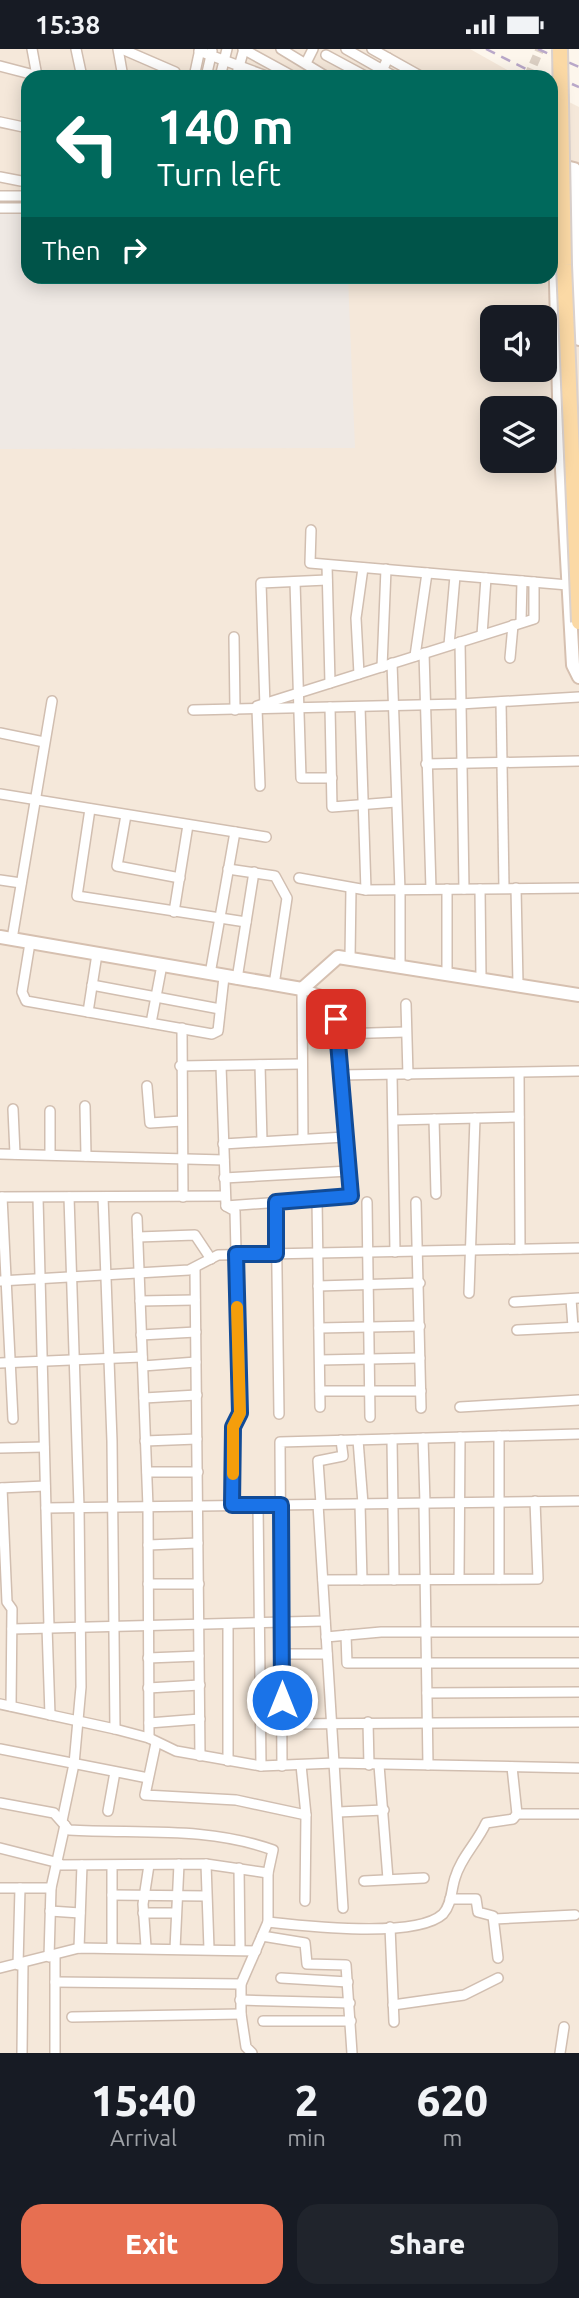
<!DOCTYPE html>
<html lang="en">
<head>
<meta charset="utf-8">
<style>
	body { margin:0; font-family:Ubuntu,sans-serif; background:#20242c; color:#f1f3f6; height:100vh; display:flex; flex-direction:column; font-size:26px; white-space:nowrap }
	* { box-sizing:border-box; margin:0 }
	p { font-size:23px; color:#9ea1a6 }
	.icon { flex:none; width:38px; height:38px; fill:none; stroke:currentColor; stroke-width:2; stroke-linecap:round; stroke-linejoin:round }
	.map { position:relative; height:2004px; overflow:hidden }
	.sheet { display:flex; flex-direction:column; background:#171b24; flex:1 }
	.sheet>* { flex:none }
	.banner { position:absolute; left:21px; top:21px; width:537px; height:214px; border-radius:21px; box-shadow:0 4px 18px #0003; background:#00695c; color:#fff; overflow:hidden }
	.buttons { position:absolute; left:480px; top:256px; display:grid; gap:14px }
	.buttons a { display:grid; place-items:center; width:77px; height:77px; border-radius:14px; background:#171b24; box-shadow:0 4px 18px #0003; font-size:35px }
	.pin { position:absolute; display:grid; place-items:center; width:60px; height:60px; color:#fff; margin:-30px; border-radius:14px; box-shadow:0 4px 10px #0006 }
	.me { position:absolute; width:77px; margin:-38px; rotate:0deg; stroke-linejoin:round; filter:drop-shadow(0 0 5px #0008) }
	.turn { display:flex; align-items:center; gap:24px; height:147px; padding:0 21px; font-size:32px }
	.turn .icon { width:91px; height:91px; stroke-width:2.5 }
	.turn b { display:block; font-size:49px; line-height:60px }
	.then { display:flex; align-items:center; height:66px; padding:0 21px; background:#0003; gap:14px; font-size:26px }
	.eta { display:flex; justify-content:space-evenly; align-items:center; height:119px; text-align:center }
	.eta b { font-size:42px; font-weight:800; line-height:49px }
	.cta { display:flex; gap:14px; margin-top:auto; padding:14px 21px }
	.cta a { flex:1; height:80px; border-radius:21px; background:#e76f51; color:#fff; font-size:28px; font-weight:800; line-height:80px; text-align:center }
	.cta a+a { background:#20242c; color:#f1f3f6 }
	.status { display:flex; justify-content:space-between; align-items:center; height:49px; padding:0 35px; background:#171b24; direction:ltr }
	.status svg { height:19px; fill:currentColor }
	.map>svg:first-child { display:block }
	.residential { fill:#f5e8da; fill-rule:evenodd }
	.industrial { fill:#efe9e4 }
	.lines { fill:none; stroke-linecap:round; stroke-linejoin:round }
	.street-tunnel { stroke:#dcd0c4; stroke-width:9; stroke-dasharray:9 4.5; stroke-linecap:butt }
	.street-casing { stroke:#d1beb0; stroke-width:12 }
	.secondary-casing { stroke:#d6c0b0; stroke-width:16 }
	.street { stroke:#fff; stroke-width:9 }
	.secondary { stroke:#fff; stroke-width:12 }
	.rail { stroke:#b9a8c9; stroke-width:2.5; stroke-dasharray:10 7; stroke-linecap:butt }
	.primary-bridge-casing { stroke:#dad1cd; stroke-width:18; stroke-linecap:butt }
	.primary-bridge { stroke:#fbd9a5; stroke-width:14 }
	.route-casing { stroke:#114b97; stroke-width:18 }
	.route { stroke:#1a73e8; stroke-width:12 }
	.slow { stroke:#f59e0b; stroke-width:12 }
</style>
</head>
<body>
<div class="status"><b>15:38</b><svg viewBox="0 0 49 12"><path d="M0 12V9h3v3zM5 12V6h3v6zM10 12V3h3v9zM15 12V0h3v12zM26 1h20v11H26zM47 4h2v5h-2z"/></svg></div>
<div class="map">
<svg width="579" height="2004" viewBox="0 0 579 2004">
	<rect width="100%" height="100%" fill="#fdf6ec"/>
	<path class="residential" d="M0 0H470L520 28H28V228H551V44L579 58V2004H0ZM492 268H544V320H492ZM492 359H544V411H492Z"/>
	<polygon class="industrial" points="0,159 28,160 28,228 348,228 355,399 0,400"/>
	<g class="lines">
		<polyline class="street-tunnel" points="528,28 540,0"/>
		<g class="street-casing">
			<g id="street">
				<polyline points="32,0 37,27"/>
				<polyline points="76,0 82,28"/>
				<polyline points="118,0 123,28"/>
				<polyline points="122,0 175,23"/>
				<polyline points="243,0 294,28"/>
				<polyline points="281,0 327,28"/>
				<polyline points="346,0 395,28"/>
				<polyline points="372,0 422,28"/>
				<polyline points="199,2 269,28"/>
				<polyline points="326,6 367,28"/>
				<polyline points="306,14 313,0"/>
				<polyline points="0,17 42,28"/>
				<polyline points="194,28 200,0"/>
				<polyline points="206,28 212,2"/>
				<polyline points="220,28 227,0"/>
				<polyline points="236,28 244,0"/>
				<polyline points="379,28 388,9"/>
				<polyline points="0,73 28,79"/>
				<polyline points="0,128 21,132"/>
				<polyline points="0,147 28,147"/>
				<polyline points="0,159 28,159"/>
				<polyline points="311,481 310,514 568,536"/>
				<polyline points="327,516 330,634"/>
				<polyline points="295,533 301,729 332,729"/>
				<polyline points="521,573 522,532"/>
				<polyline points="482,586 486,529"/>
				<polyline points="234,588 235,661"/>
				<polyline points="460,593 464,840"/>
				<polyline points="449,596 455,527"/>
				<polyline points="424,604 431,840"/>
				<polyline points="415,607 427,524"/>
				<polyline points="510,609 513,576"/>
				<polyline points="392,614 400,842 400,916"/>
				<polyline points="382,618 386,520"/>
				<polyline points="359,625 356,569 363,519"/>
				<polyline points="501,653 504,839"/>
				<polyline points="257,657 534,570 534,533"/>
				<polyline points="265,658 261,534 327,531"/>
				<polyline points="330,658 332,758 396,753"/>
				<polyline points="360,658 366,841"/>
				<polyline points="257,660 260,737"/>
				<polyline points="193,661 460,655 579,648"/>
				<polyline points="0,684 44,693"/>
				<polyline points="426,715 579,712"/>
				<polyline points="0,745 266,788"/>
				<polyline points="90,760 77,847 246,873"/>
				<polyline points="126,766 117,817 180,829"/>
				<polyline points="228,820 275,827 287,849 274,936"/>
				<polyline points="299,829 366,841 579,839"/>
				<polyline points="0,831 21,834"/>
				<polyline points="516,839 518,935"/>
				<polyline points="447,840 447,925"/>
				<polyline points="480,840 481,929"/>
				<polyline points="174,863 188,776"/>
				<polyline points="12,890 52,652"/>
				<polyline points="30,894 22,943 26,952 212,985 218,982 224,928"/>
				<polyline points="350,909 351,839"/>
				<polyline points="210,925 235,783"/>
				<polyline points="237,930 254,823"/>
				<polyline points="92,936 220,960"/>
				<polyline points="406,955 408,1026"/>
				<polyline points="88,963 97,905"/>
				<polyline points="151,974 162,916"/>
				<polyline points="182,979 183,1148"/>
				<polyline points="337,985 406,983"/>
				<polyline points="260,1016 262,1092"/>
				<polyline points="180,1017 301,1015"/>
				<polyline points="221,1017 226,1157 235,1162 240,1364 234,1378 232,1456"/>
				<polyline points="519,1024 520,1200"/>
				<polyline points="339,1026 579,1022"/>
				<polyline points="392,1026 395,1203"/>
				<polyline points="147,1037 150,1074 182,1072"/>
				<polyline points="85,1057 86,1107"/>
				<polyline points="13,1060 15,1105"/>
				<polyline points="434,1070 436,1145"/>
				<polyline points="394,1071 519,1068"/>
				<polyline points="223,1095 345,1088"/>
				<polyline points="0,1105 224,1111"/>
				<polyline points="50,1105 50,1062"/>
				<polyline points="224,1129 349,1122"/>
				<polyline points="0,1148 225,1147"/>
				<polyline points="2,1148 13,1370"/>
				<polyline points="103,1148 112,1392 115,1680"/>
				<polyline points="38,1149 49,1578"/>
				<polyline points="317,1150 320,1358"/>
				<polyline points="276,1153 279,1365"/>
				<polyline points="367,1153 370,1368"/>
				<polyline points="416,1153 421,1359"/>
				<polyline points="226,1157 351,1148 334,950 302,940 303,1090"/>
				<polyline points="137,1169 148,1458 149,1689"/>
				<polyline points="138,1188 195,1186 211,1210"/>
				<polyline points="195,1220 200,1707"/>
				<polyline points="0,1232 189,1221 218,1206 579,1199"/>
				<polyline points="318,1237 420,1234"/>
				<polyline points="469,1244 475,1069"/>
				<polyline points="571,1250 573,1278"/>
				<polyline points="140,1252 195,1251"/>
				<polyline points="514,1253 579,1249"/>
				<polyline points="319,1279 420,1277"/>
				<polyline points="517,1281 579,1278"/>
				<polyline points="141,1286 196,1283"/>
				<polyline points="320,1311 420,1309"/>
				<polyline points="0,1314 142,1308"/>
				<polyline points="143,1317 196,1313"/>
				<polyline points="320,1342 421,1342"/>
				<polyline points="144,1349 197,1346"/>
				<polyline points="460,1358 579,1351"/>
				<polyline points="423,1389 425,1454"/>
				<polyline points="392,1390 394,1531"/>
				<polyline points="358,1391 363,1455"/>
				<polyline points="145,1392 197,1390"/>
				<polyline points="0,1399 44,1398"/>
				<polyline points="147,1423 198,1423"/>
				<polyline points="0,1439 45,1437"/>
				<polyline points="2,1439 7,1553 12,1560 11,1657"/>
				<polyline points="424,1454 428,1716"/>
				<polyline points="318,1455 343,1859"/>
				<polyline points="321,1455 318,1412 343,1407 341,1391"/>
				<polyline points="360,1455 362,1531"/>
				<polyline points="258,1456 261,1717"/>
				<polyline points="46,1459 579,1452"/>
				<polyline points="148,1496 198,1494"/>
				<polyline points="459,1530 460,1388"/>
				<polyline points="499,1530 499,1387"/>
				<polyline points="323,1531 538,1530 535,1452"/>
				<polyline points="148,1535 199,1535"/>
				<polyline points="47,1578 50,1666"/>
				<polyline points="12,1580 325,1572"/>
				<polyline points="346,1586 347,1614 579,1614"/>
				<polyline points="326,1588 381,1583 579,1583"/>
				<polyline points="282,1605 327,1605"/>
				<polyline points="148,1609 199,1607"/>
				<polyline points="148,1639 200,1636"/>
				<polyline points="427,1644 579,1643"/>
				<polyline points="0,1655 115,1680 149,1689 176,1702 261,1717 334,1714 579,1719"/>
				<polyline points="368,1673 369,1716"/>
				<polyline points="149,1674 200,1670"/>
				<polyline points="282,1675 579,1673"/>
				<polyline points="156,1694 145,1746 236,1751 306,1766"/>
				<polyline points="0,1700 148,1729"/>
				<polyline points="228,1712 228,1576"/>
				<polyline points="301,1716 306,1766 305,1852"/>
				<polyline points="379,1716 388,1830"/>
				<polyline points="282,1717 280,1393 579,1385"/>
				<path d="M0 1754 54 1764 69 1781C138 1785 206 1777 273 1801L268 1824V1873L241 1935V1965L246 1998 252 2004"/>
				<polyline points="108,1762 115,1723"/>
				<polyline points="338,1763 384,1761"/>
				<polyline points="517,1765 579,1765"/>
				<polyline points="62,1772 74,1715 81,1638 79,1458 69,1148"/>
				<polyline points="0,1799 59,1814"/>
				<polyline points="206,1815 209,1900"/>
				<polyline points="58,1816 206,1815 268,1824"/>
				<polyline points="239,1819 240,1900"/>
				<polyline points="364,1832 424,1829"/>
				<polyline points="0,1839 51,1839"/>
				<polyline points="112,1846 206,1847"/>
				<polyline points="450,1850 476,1850 478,1863 493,1867 498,1909"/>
				<polyline points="50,1862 80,1864"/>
				<polyline points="143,1864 175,1864"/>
				<polyline points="494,1870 575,1866"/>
				<path d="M268 1873C304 1877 416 1890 443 1865 452 1855 451 1841 455 1829 461 1808 477 1794 486 1774L513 1770 517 1765 512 1718"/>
				<polyline points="390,1878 394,1973"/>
				<polyline points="262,1887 305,1894 307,1915 346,1916 352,2004"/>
				<polyline points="112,1898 112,1817"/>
				<polyline points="146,1898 143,1855 149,1816"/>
				<polyline points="79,1899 82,1816"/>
				<polyline points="175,1900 179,1815"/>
				<polyline points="49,1908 51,1839 65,1776"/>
				<polyline points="18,1916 20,1839"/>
				<polyline points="0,1919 79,1899 256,1902"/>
				<polyline points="281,1929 348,1933"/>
				<polyline points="55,1933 241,1935"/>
				<polyline points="240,1951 350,1954"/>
				<polyline points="393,1956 464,1946 498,1929"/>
				<polyline points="72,1968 241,1965"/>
				<polyline points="263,1972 351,1972"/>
				<polyline points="22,2004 23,1914"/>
				<polyline points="55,2004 55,1906"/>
				<polyline points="560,2004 564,1978"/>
			</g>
		</g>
		<g class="secondary-casing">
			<g id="secondary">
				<polyline points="579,290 574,120 557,116 553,123 560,385 573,616 579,628"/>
				<polyline points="0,888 302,940 338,908 579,946"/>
			</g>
		</g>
		<use href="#street" class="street"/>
		<use href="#secondary" class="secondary"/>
		<g class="rail">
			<polyline points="486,0 542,28"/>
			<polyline points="538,0 579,18"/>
			<polyline points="572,35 579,38"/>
		</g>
		<g class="primary-bridge-casing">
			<polyline id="primary-bridge" points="560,0 564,216 579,573"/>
		</g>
		<use href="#primary-bridge" class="primary-bridge"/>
	</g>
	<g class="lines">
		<g class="route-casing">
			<polyline id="route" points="282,1651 281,1456 232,1456 233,1378 240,1364 236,1205 276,1205 276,1153 351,1147 336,970"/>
		</g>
		<use href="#route" class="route"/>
		<polyline class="slow" points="233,1425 233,1378 240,1364 237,1258"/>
	</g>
</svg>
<div class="buttons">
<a><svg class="icon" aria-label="sound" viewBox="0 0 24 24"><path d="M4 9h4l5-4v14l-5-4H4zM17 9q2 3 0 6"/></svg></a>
<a><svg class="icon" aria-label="layers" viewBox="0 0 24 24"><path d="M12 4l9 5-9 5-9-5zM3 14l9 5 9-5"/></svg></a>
</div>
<div class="pin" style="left:336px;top:970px;background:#d93025"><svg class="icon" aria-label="arrive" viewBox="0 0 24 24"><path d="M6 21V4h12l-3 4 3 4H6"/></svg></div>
<svg class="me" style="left:282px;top:1651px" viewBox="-20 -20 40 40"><circle r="17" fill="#1a73e8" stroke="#fff" stroke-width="3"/><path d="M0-11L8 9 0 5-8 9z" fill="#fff"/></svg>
<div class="banner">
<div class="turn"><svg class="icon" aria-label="left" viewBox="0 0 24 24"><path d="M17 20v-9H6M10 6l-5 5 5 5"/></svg><div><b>140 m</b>Turn left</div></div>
<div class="then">Then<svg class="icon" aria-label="right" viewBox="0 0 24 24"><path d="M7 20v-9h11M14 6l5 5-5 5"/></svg></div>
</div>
</div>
<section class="sheet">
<div class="eta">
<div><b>15:40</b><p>Arrival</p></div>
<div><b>2</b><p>min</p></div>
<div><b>620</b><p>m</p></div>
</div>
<div class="cta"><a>Exit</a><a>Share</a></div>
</section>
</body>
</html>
